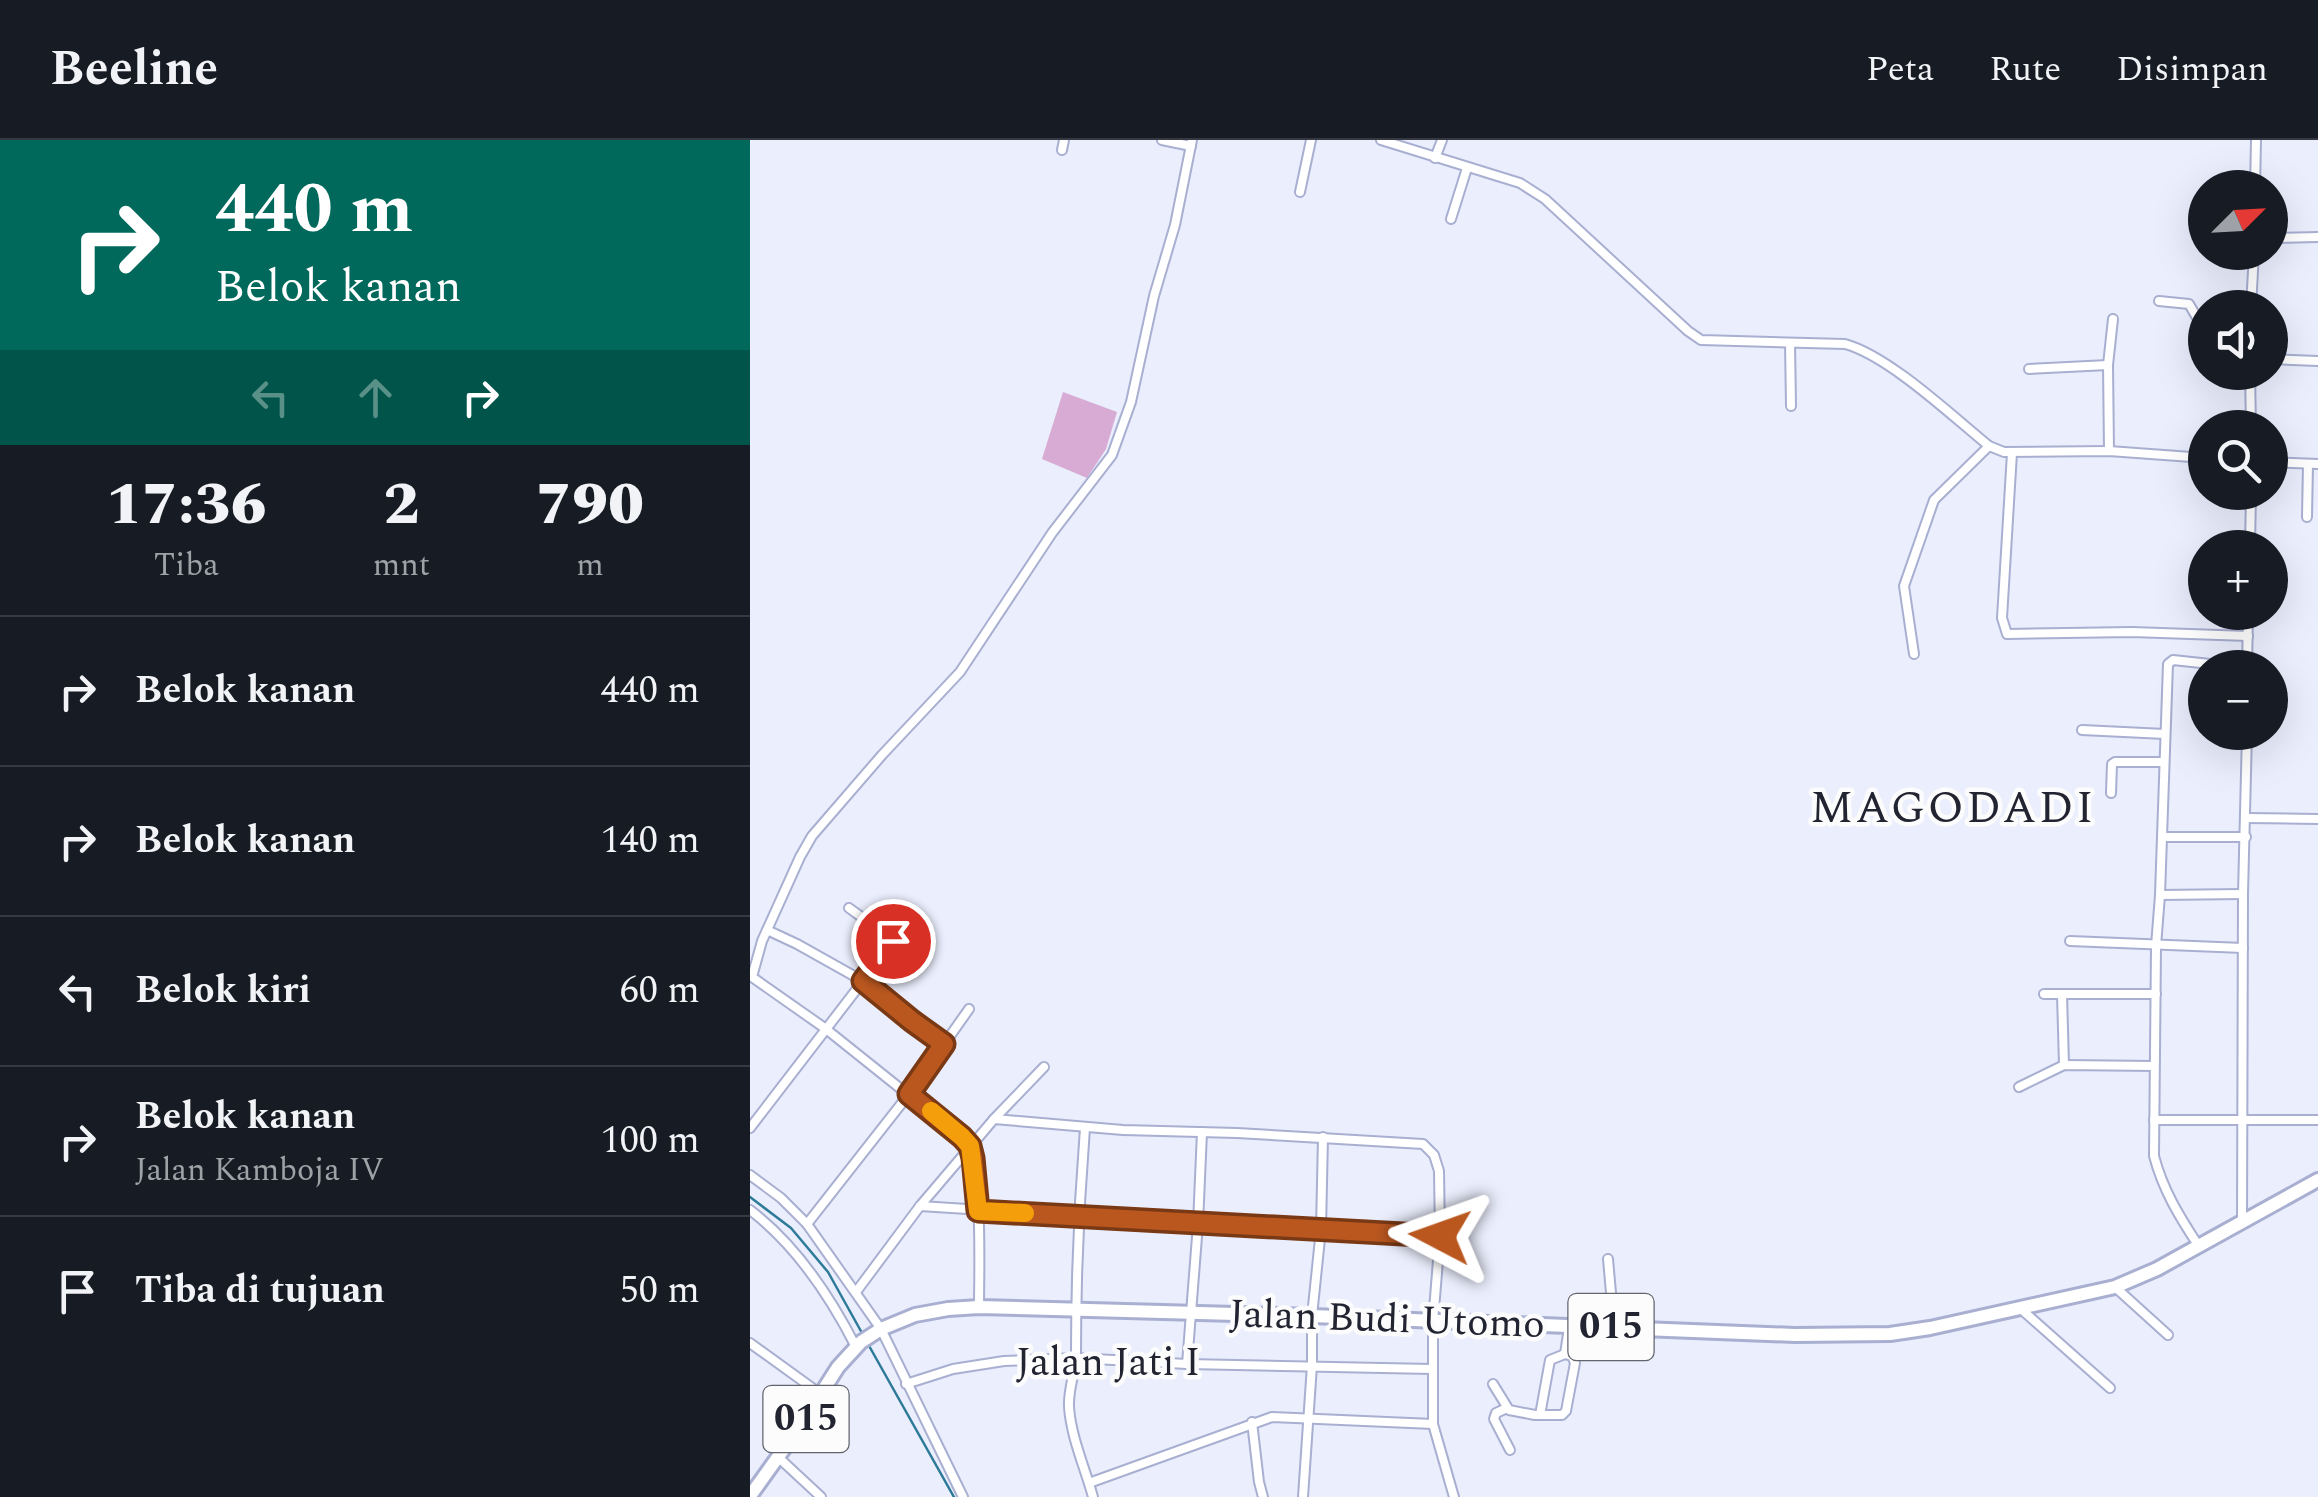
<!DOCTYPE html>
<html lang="id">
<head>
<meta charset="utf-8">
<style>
	body { margin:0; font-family:Spectral,serif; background:#242831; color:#f1f3f6; height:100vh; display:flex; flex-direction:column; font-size:38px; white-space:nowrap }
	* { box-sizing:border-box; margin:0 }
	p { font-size:32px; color:#9ea1a6 }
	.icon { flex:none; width:55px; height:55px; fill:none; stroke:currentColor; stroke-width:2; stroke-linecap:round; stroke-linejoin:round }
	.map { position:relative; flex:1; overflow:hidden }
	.drawer { display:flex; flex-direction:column; background:#171b24; width:750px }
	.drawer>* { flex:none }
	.hud { background:#00695c; color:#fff; overflow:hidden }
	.needle { width:65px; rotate:66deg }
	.tools { position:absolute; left:1438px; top:30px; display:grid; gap:20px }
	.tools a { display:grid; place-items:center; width:100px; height:100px; border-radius:50%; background:#171b24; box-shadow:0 10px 40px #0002; font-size:50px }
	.pin { position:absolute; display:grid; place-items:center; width:85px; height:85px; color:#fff; margin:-42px; border:5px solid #fff; border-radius:50%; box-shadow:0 2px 10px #0007 }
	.me { position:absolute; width:110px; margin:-55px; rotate:274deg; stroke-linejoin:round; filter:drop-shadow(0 0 8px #0008) }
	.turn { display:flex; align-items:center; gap:35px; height:210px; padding:0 50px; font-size:45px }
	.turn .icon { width:130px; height:130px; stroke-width:2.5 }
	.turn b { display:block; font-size:70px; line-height:85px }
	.lanes { display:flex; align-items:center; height:95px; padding:0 50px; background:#0003; justify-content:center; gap:50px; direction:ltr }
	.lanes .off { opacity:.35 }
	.eta { display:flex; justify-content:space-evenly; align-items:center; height:170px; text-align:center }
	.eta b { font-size:60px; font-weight:800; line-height:70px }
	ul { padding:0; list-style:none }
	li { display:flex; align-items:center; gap:30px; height:150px; padding:0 50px; border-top:2px solid #363941 }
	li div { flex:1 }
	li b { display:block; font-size:38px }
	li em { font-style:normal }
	header { display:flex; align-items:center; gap:60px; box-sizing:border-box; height:140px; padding:0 50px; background:#171b24; border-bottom:2px solid #363941 }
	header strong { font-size:48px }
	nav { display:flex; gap:55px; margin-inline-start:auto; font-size:35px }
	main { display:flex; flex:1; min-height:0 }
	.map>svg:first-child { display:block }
	.green { fill:#d7abd4 }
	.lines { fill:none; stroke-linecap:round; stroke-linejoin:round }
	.stream { stroke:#2d7b98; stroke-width:2.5 }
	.street-casing { stroke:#a8afd1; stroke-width:12 }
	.primary-casing { stroke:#a8afd1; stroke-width:18 }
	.street { stroke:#fff; stroke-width:8 }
	.primary { stroke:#fff; stroke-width:12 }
	.route-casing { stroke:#793914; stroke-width:25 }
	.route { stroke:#ba571f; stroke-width:18 }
	.slow { stroke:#f59e0b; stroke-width:18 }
	.labels { text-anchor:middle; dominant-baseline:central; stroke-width:9; stroke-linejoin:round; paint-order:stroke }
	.shield { fill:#fcfcfc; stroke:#63656e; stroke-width:2.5 }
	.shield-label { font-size:38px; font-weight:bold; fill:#222431 }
	.street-label { font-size:40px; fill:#222431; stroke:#fcfcfc }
	.quarter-label { font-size:45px; letter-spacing:2.5px; fill:#222431; stroke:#fcfcfc }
</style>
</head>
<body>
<header>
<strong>Beeline</strong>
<nav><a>Peta</a><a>Rute</a><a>Disimpan</a></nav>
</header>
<main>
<section class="drawer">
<div class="hud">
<div class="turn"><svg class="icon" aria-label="right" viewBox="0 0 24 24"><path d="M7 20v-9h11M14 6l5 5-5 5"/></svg><div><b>440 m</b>Belok kanan</div></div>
<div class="lanes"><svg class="icon off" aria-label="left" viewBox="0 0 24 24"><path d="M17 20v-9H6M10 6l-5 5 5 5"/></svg><svg class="icon off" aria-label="ahead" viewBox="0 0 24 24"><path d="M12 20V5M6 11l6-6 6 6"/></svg><svg class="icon" aria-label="right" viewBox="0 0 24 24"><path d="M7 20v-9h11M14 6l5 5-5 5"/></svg></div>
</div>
<div class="eta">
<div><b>17:36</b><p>Tiba</p></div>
<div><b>2</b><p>mnt</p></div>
<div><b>790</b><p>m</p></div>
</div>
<ul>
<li><svg class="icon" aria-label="right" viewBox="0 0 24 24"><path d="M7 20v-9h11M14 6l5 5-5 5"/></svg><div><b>Belok kanan</b></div><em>440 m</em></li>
<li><svg class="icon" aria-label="right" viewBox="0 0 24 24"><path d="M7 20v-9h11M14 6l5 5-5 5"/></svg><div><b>Belok kanan</b></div><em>140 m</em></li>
<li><svg class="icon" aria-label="left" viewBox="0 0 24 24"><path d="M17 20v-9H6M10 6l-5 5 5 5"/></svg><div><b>Belok kiri</b></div><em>60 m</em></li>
<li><svg class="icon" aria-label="right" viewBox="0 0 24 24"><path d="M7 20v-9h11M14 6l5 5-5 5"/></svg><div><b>Belok kanan</b><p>Jalan Kamboja IV</p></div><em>100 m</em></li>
<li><svg class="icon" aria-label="arrive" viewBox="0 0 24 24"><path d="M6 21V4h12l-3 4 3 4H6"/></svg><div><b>Tiba di tujuan</b></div><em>50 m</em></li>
</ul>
</section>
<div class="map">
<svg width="1568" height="1357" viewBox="0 0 1568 1357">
	<rect width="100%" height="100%" fill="#ebeefd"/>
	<polygon class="green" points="313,252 367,272 356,309 337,338 292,319"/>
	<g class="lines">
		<g class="stream">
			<polyline points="0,1057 41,1088 78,1132 112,1193"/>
			<polyline points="118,1204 204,1357"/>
		</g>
		<g class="street-casing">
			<g id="street">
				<polyline points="412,0 441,6"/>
				<path d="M631 0 770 43 795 59 938 191 951 200 1095 204C1139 216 1202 276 1239 306L1254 312 1359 311 1455 318"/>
				<polyline points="312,10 314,0"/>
				<polyline points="685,18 692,0"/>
				<polyline points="1505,48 1506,0"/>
				<polyline points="550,52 561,0"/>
				<polyline points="701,79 717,28"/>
				<polyline points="1520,98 1568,97"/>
				<polyline points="1409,161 1439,164 1446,176 1455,180"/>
				<polyline points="1501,168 1504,112"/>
				<polyline points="1040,203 1041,266"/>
				<polyline points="1520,219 1568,221"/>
				<polyline points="1279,229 1358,225"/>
				<polyline points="1500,232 1501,288"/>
				<polyline points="1359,311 1358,225 1363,179"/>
				<polyline points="1262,313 1252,478 1257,494 1382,492 1498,496"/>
				<polyline points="1520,322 1568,324"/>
				<polyline points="1557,377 1558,324"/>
				<polyline points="1500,408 1501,352"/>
				<polyline points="1164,514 1154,446 1184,360 1239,306"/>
				<polyline points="1497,528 1498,472"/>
				<polyline points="1332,590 1415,594"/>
				<polyline points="1361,653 1362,624 1365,622 1414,622"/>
				<polyline points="1496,678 1568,679"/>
				<polyline points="1412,697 1496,697"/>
				<polyline points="1410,755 1493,754"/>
				<polyline points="17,790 47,804 113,841 162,881 195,904"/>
				<polyline points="1320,801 1493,808"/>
				<polyline points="1294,854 1406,854"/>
				<polyline points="1312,854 1314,925"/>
				<polyline points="1269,947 1314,925 1404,926"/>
				<polyline points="244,979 294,927"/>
				<polyline points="1404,980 1568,980"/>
				<polyline points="0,988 143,802 142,799 99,768"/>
				<path d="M335 988C329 1063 326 1137 326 1213 326 1231 318 1248 319 1267 321 1297 335 1328 343 1357"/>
				<polyline points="0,1035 31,1058 57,1084 131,1189 213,1357"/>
				<polyline points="170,1066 448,1084 690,1096"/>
				<path d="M0 1070C46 1105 80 1156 106 1207"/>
				<polyline points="1492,1082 1493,754 1497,592"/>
				<polyline points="57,1084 159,954 219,869"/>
				<path d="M1448 1105C1429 1076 1413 1050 1404 1016L1406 806 1410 755 1418 524 1423 520 1497 528"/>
				<polyline points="858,1119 864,1187"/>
				<polyline points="1365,1147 1418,1195"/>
				<polyline points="106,1152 170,1066 244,979 373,990 487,993 673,1004 684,1015 689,1031 690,1096 683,1182 683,1284 704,1357"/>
				<path d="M229 1167C229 1129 233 1030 216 1001L76 889 2 837 12 801 50 717 62 696 132 615 210 532 302 393 362 315 381 262 404 156 425 85 442 0"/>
				<polyline points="1271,1169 1360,1248"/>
				<polyline points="0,1203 72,1255"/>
				<polyline points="815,1214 819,1187"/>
				<polyline points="437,1224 448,1084 452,992"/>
				<polyline points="156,1244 203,1229 254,1221 326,1218 437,1224 682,1229"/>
				<polyline points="743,1244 759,1270 785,1275 812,1275 816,1271 825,1223 822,1216 815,1214"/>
				<polyline points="757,1268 746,1273 744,1279 760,1310"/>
				<polyline points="790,1275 800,1220 815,1214"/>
				<polyline points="502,1282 509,1342 513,1357"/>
				<polyline points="28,1317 71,1357"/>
				<polyline points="339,1343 522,1277 683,1284"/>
				<polyline points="553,1357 562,1225 562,1176 571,1089 573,997"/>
			</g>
		</g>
		<g class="primary-casing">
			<polyline id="primary" points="0,1356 53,1282 88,1227 111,1202 131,1189 165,1175 198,1169 229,1167 562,1176 1045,1195 1140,1194 1180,1188 1365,1147 1407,1129 1568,1040"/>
		</g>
		<use href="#street" class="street"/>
		<use href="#primary" class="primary"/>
	</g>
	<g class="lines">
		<g class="route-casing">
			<polyline id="route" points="143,801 113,841 162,881 194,904 159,954 212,997 220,1006 223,1018 228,1071 690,1096"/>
		</g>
		<use href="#route" class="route"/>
		<polyline class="slow" points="181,971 212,997 220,1006 228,1071 275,1073"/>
	</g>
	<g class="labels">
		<g class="shield">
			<rect x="818.5" y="1154" width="85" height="66" rx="8"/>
			<rect x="13.5" y="1246" width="85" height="66" rx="8"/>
		</g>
		<g class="shield-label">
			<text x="861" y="1187">015</text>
			<text x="56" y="1279">015</text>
		</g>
		<g class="street-label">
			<text transform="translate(637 1180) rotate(2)">Jalan Budi Utomo</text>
			<text x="358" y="1223">Jalan Jati I</text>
		</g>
		<g class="quarter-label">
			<text x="1203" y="668">MAGODADI</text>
		</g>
	</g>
</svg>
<div class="tools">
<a><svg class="needle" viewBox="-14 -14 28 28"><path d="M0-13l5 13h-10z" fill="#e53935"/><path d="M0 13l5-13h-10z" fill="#9ea1a6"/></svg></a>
<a><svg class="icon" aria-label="sound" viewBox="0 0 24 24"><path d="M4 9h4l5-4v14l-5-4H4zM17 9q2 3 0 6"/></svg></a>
<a><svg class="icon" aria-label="search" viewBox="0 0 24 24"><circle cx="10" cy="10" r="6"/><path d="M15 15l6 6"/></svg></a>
<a>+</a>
<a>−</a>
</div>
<div class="pin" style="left:143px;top:801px;background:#d93025"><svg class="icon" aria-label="arrive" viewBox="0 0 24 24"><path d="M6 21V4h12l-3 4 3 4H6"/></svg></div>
<svg class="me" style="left:690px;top:1096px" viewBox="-20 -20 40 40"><path d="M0-17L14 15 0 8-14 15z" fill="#ba571f" stroke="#fff" stroke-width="4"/></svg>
</div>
</main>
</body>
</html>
